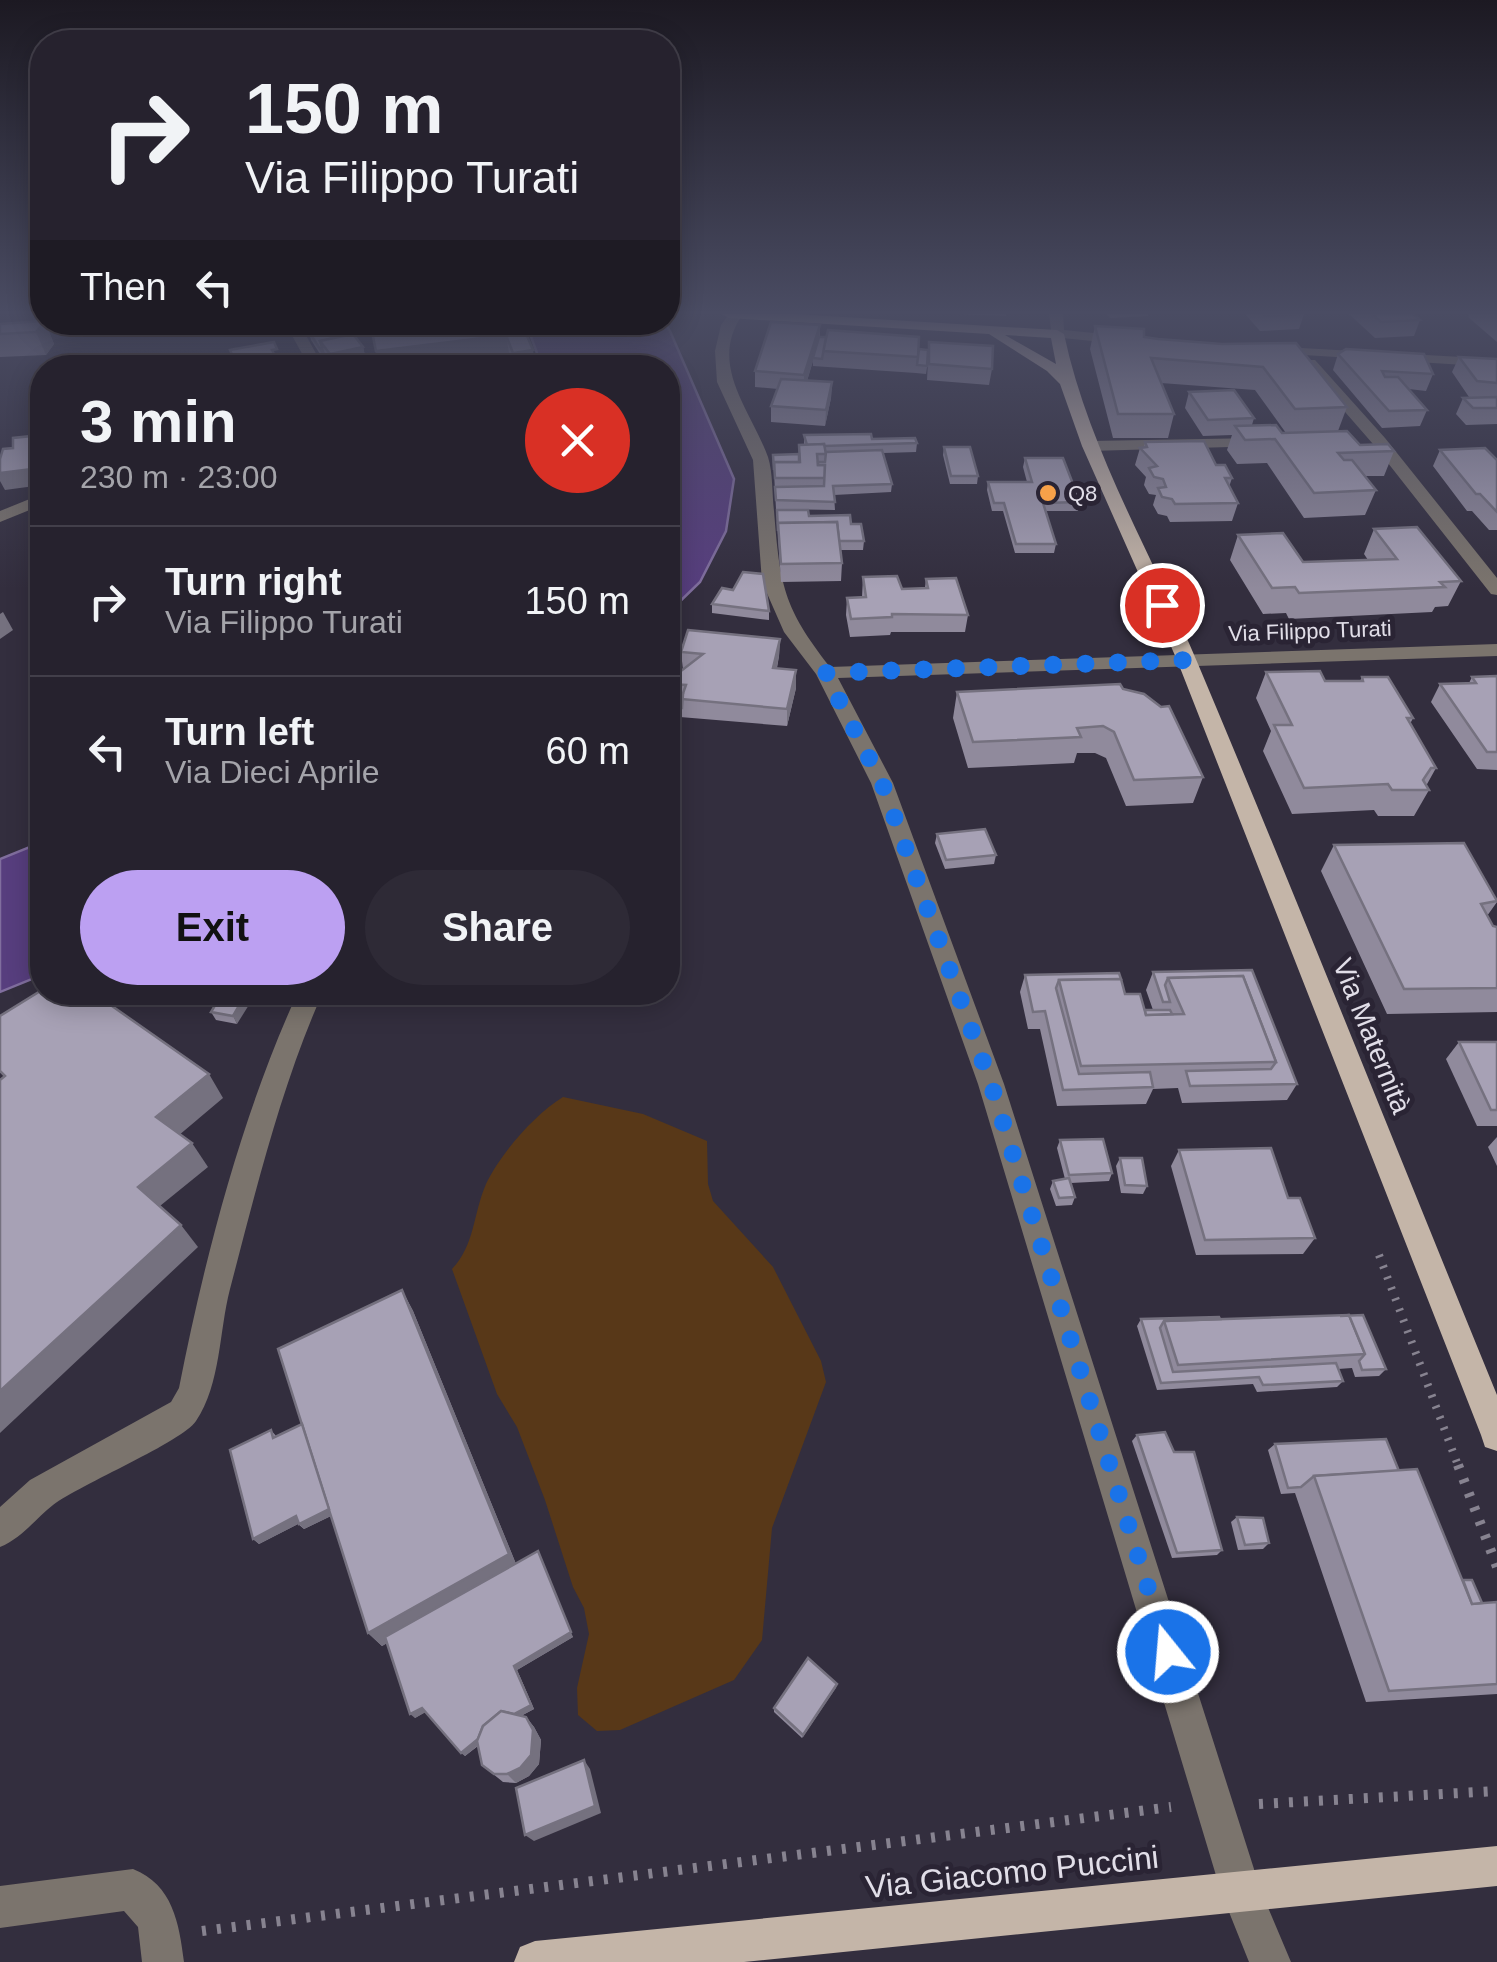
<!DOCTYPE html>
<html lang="en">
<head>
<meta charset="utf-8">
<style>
	body { margin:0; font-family:Helvetica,sans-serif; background:#2e2a36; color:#f1f3f6; height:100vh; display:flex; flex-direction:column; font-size:38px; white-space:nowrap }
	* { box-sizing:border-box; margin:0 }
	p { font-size:32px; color:#a4a4aa }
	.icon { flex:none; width:55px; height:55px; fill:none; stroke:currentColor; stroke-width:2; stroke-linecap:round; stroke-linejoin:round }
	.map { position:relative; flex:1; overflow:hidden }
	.drawer { position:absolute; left:30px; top:355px; width:650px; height:650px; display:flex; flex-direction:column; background:#26222e; border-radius:40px; box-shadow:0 5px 25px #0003,0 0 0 2px #423f4a }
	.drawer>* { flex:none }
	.guide { position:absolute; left:30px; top:30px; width:650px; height:305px; border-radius:40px; box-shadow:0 5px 25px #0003,0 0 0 2px #423f4a; background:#26222e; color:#f1f3f6; overflow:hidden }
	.pin { position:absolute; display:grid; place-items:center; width:85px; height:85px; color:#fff; margin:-42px; border:5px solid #fff; border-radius:50%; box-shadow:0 2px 10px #0007 }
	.me { position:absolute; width:110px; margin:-55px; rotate:343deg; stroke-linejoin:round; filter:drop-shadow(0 0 8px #0008) }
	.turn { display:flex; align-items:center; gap:35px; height:210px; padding:0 50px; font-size:45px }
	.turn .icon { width:130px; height:130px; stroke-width:2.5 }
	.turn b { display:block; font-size:70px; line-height:85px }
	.then { display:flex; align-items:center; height:95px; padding:0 50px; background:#0003; gap:20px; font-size:38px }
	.round { display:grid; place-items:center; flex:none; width:105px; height:105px; border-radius:52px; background:#2e2a36 }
	.overview { display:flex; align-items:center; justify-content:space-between; height:170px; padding:0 50px }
	h1 { font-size:60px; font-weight:600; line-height:75px }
	.button { display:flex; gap:20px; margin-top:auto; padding:20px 50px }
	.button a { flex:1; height:115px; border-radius:60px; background:#bca0f2; color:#111; font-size:40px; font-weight:600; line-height:115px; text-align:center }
	.button a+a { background:#2e2a36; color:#f1f3f6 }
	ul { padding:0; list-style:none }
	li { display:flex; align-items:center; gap:30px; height:150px; padding:0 50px; border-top:2px solid #423f4a }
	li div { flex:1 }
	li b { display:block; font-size:38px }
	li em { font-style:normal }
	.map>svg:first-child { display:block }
	.green { fill:#583818 }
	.water { fill:#573e7e; stroke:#806e9e; stroke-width:2.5 }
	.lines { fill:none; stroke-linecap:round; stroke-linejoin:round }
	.path-far1 { stroke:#878390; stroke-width:8; stroke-dasharray:2.5 9; stroke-linecap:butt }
	.path { stroke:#878390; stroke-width:10; stroke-dasharray:4 11; stroke-linecap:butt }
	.minor { fill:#7b746d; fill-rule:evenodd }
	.major { fill:#c4b5a8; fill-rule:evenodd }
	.wall { fill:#908a9c }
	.shaded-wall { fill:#75717f }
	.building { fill:#a7a1b5; stroke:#75717f; stroke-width:2.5 }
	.route { stroke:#1a73e8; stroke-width:18; stroke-dasharray:0 32.4 }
	.poi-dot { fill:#f7a149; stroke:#2a2434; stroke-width:4 }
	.labels { text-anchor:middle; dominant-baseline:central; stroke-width:10; stroke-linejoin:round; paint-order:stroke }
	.far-poi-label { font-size:22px; fill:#e1dee8; stroke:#2a2434; text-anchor:start }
	.far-street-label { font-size:22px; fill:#e1dee8; stroke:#2a2434 }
	.street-label { font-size:28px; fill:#e1dee8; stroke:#2a2434 }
	.near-street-label { font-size:32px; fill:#e1dee8; stroke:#2a2434 }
</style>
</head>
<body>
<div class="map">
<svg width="1497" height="1962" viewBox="0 0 1497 1962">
	<rect width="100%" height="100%" fill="#332e3e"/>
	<path class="green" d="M563 1097 643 1114 707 1141 708 1184 713 1201 773 1267 821 1361 826 1382 772 1528 762 1640 734 1680 620 1730 597 1731 578 1715 577 1688 589 1634 584 1608 573 1587 545 1500 517 1427 497 1394 452 1269C475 1245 473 1214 486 1184 501 1153 534 1115 563 1097Z"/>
	<g class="water">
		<polygon points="531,323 665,323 670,331 734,479 726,531 700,582 668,613 668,368 542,367 530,334"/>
		<polygon points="42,842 42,975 0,992 0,859"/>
	</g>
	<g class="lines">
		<polyline class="path-far1" points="1379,1255 1459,1468"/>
		<g class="path">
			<polyline points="1458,1465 1497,1567"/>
			<polyline points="1259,1804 1497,1791"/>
			<polyline points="202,1931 1171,1807"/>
		</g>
		<g class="minor">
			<path d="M729 314H743C707 364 751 410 768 457 773 473 772 494 774 511 780 585 783 607 830 667L1497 644V656L838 678 893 783 1004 1084 1261 1891 1291 1962H1249L1221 1892 978 1084 871 783 816 674 784 632 762 582 753 460 717 382 715 351 721 325Z"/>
			<polygon points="1049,314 1063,314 1064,330 1123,336 1130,340 1123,344 1052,337"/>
			<polygon points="294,322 307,322 303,330 324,368 310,368 289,330"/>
			<polygon points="1267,346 1497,359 1497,367 1272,353 1267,352"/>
			<polygon points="1305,360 1315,360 1385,438 1497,578 1497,595 1491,594 1373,444 1305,366"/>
			<polygon points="1259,438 1265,440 1265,446 1090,451 1082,446 1090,441"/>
			<polygon points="42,494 42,505 0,522 0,511"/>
			<path d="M298 992H323C281 1086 256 1190 230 1289 219 1331 221 1384 196 1421 182 1442 81 1484 53 1505 35 1519 22 1538 0 1547V1507L30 1480 171 1402 179 1388C205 1256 242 1114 298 992Z"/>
			<path d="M133 1869C173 1885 179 1923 184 1962H142L138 1927 124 1911 0 1928V1886Z"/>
		</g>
		<g class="major">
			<path d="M722 314H794L1057 330 1064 334C1089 451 1152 554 1198 664 1300 906 1397 1151 1497 1395V1451L1485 1447 1481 1435 1177 660 1082 446 1060 384 1047 371 989 334 729 318ZM1005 335 1051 338 1056 364Z"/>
			<polygon points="1497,1846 1497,1886 744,1962 514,1962 520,1947 535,1941"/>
		</g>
	</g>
	<g class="wall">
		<polygon points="958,314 1006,314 1006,316"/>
		<polygon points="1107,314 1148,314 1148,316 1110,318"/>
		<polygon points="1245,314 1304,314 1299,329 1260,331"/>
		<polygon points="1349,314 1413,314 1420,320 1414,336 1375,338"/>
		<polygon points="1469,314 1497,314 1497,342 1468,317"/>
		<polygon points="45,322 54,344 46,355 0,357 0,324"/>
		<polygon points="370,322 521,322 535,368 513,368 510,358 435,368 380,368"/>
		<polygon points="820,325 820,337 918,356 992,369 989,385 927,380 928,361 926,374 916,373 917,370 916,373 813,366 813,361 807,381 832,382 831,398 825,426 771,422 771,406 778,389 755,387 755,371"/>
		<polygon points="1095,326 1158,339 1222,344 1347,407 1338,431 1286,433 1255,390 1161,383 1174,414 1168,438 1113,438 1090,349"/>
		<polygon points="309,332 338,337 363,347 368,368 329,368 311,340"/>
		<polygon points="1338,354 1433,374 1426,391 1409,389 1427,410 1420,426 1382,428 1333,370"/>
		<polygon points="1459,357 1497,359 1497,424 1466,425 1456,414 1463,398 1469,397 1452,372"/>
		<polygon points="1189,392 1254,418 1252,425 1282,433 1394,451 1384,476 1364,476 1376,490 1365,515 1304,518 1267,463 1237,464 1227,450 1232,435 1203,436 1185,408"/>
		<polygon points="804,435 917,443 916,452 883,453 892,484 891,492 834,495 835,510 776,509 773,455 799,454 804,445"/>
		<polygon points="1145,442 1216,465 1232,478 1229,487 1238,503 1232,521 1170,522 1167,516 1158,514 1153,505 1156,495 1149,494 1144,485 1146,477 1135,465 1140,448 1144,447"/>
		<polygon points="944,447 978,476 977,484 950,484 943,455"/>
		<polygon points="1440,450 1497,460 1497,530 1489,530 1472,511 1467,511 1433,466"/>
		<polygon points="1025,458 1080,502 1078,511 1046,511 1056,544 1054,553 1015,553 1003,511 992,511 987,490 988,482 1027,482 1023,467"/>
		<polygon points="809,516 851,524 864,541 863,550 840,550 842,563 841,581 781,582 777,519"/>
		<polygon points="1374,529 1461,581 1448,606 1435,607 1432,612 1289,619 1286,613 1263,614 1230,560 1238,535 1303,562 1368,560 1364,554"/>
		<polygon points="863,577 902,589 925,588 926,579 968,615 965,632 891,632 890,635 850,637 846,615 847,598 862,597"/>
		<polygon points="733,590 769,611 769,620 712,613 712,604"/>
		<polygon points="780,639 779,656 777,668 796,670 796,688 787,726 668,716 668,681 683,670 681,652"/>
		<polygon points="1266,672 1325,681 1360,681 1362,677 1413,718 1410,724 1436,768 1426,786 1429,790 1414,816 1378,816 1374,810 1292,814 1263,751 1271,731 1256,698"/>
		<polygon points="1497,676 1497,770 1477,769 1431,702 1440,684 1469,683 1472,677"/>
		<polygon points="1123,689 1203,777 1193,803 1126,806 1106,758 1095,753 1077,753 1074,763 968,768 953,718 957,692"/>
		<polygon points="937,834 996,855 994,864 945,869 935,843"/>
		<polygon points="1334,845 1497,902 1487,916 1493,926 1497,927 1497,1012 1387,1014 1321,871"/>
		<polygon points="1252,970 1297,1084 1287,1100 1182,1103 1178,1088 1153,1089 1146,1104 1057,1106 1040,1029 1028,1029 1020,992 1025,975 1126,994 1145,1010 1153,1010 1146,990 1153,972"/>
		<polygon points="223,992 237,1024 216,1020 211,1012"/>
		<polygon points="1459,1042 1497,1042 1497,1126 1477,1126 1446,1059"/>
		<polygon points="1497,1137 1497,1166 1488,1147"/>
		<polygon points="1060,1140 1112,1173 1109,1181 1071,1183 1075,1197 1072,1205 1056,1206 1050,1189 1053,1181 1065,1179 1057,1148"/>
		<polygon points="1179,1150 1288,1198 1315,1238 1303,1254 1196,1255 1171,1166"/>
		<polygon points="1120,1158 1147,1186 1143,1194 1121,1193 1116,1166"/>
		<polygon points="402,1290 413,1311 516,1564 573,1637 517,1670 534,1709 521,1716 526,1717 534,1727 541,1740 539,1764 529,1776 516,1783 503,1782 482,1765 478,1746 465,1756 425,1712 415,1718 387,1643 382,1646 368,1633 331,1516 304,1529 298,1524 259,1544 253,1539 271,1430 276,1436 302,1424"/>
		<polygon points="1363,1315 1386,1369 1379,1376 1355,1377 1352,1368 1338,1369 1343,1381 1337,1387 1257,1392 1253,1384 1157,1390 1137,1326 1141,1319 1220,1319"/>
		<polygon points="1137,1435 1174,1452 1222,1550 1217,1555 1172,1558 1132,1441"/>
		<polygon points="1275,1444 1399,1471 1463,1580 1482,1603 1497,1602 1497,1694 1366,1702 1295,1493 1281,1494 1268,1450"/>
		<polygon points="1237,1517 1269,1543 1263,1549 1238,1550 1231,1522"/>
		<polygon points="837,1684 802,1738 774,1712 774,1708"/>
	</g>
	<g class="shaded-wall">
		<polygon points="44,322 45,322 54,344 46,355 36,332"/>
		<polygon points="820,325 819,340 804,391 804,375"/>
		<polygon points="506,335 510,358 435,368 380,368 376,351"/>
		<polygon points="363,347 368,368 334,368 330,354"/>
		<polygon points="533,350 535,368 515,368 513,353"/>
		<polygon points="278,362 280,368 251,368"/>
		<polygon points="832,382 831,398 825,426 826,410"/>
		<polygon points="42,461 42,485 5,490 0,481 0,473"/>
		<polygon points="3,612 13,630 0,639 0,614"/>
		<polygon points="780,639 779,656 773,686 773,668"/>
		<polygon points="796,670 796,688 787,726 787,709"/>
		<polygon points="247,992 257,992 237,1024 233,1016"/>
		<polygon points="209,1074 223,1098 172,1141 156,1117"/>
		<polygon points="192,1143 208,1167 155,1210 138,1187"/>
		<polygon points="181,1225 198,1247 0,1433 0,1391"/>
		<polygon points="402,1290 413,1311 518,1569 382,1646 368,1633"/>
		<polygon points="334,1506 339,1512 304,1529 299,1524"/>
		<polygon points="296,1516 302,1522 259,1544 253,1539"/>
		<polygon points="538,1551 573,1637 517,1670 534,1709 503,1725 465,1756 461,1753 514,1666"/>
		<polygon points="837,1684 836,1688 802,1738 803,1735"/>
		<polygon points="422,1708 426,1712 415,1718 410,1714"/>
		<polygon points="526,1717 534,1727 541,1740 539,1764 529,1776 516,1783 507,1774"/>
		<polygon points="584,1760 590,1769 601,1813 534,1841 525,1835"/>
	</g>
	<g class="building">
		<polygon points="1263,314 1303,314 1265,316"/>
		<polygon points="1372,314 1413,314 1420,320 1381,322"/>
		<polygon points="42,321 44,322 36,332 0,334 0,324"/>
		<polygon points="370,322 521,322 533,350 513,353 506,335 376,351"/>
		<polygon points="771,322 820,325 804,375 755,371"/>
		<polygon points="1095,326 1144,329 1144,337 1158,339 1222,344 1296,343 1347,407 1295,409 1263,367 1151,358 1174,414 1118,414"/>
		<polygon points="333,328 338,337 320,341 324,355 309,332"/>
		<polygon points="828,330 919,337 918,357 823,351"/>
		<polygon points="353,334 363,347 330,354 320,341"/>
		<polygon points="819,337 826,337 822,359 813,358"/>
		<polygon points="274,342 277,349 272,350 278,362 251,368 238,368 230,350"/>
		<polygon points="929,342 993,346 992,369 929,364"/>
		<polygon points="919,349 928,350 927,366 917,365"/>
		<polygon points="1346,349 1424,354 1433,374 1382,371 1385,377 1398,377 1427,410 1389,411 1338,354"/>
		<polygon points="1459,357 1497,359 1497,383 1477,381"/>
		<polygon points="781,379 832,382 826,410 771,406"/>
		<polygon points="1234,390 1254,418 1208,420 1189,392"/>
		<polygon points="1497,397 1497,408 1473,408 1463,398"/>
		<polygon points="1276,425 1282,433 1347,431 1360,445 1388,444 1394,451 1338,453 1344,460 1352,460 1376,490 1314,493 1275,439 1245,440 1235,426"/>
		<polygon points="871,434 872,439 915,438 917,443 824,446 824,444 807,445 804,435"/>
		<polygon points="42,435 42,461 40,468 0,473 0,459 3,449 13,448 13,438"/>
		<polygon points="1204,441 1216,465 1225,465 1232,478 1225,478 1238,503 1175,504 1172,499 1162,497 1158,488 1166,487 1163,479 1154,477 1149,468 1157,466 1140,448 1147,447 1145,442"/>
		<polygon points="824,444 826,454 817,454 818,465 825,465 825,478 775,478 774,462 800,462 799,445"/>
		<polygon points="944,447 970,447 978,476 951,476"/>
		<polygon points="1485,448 1497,460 1497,512 1480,494 1476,494 1440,450"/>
		<polygon points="882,450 892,484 833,486 835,502 776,500 775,487 824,486 825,465 818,465 818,462 825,462 826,452"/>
		<polygon points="799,454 799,462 774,462 774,470 773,455"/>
		<polygon points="1025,458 1063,458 1080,502 1043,503 1056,544 1016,544 1004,503 994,503 988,482 1032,482"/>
		<polygon points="777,510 808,510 809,516 850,515 851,524 861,524 864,541 839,541 837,522 778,523 778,531"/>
		<polygon points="837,522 842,563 781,564 778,523"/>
		<polygon points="1417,527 1461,581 1440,582 1445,587 1299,593 1295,587 1272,588 1238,535 1283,533 1303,562 1397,559 1374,529"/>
		<polygon points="743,572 763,574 769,611 712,604 722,588 733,590"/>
		<polygon points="897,576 902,589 928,588 926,579 956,578 968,615 892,614 892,617 851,619 847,598 866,597 863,577"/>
		<polygon points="688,630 780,639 773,668 796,670 787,709 681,699 686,685 668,684 668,681 703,654 681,652"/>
		<polygon points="1320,671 1325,681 1363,681 1362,677 1388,677 1413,718 1407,718 1436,768 1431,768 1423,780 1429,790 1392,790 1388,784 1304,788 1274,725 1292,725 1266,672"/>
		<polygon points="1497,676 1497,752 1487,752 1440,684 1476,683 1472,677"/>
		<polygon points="1120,684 1123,689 1144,694 1161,707 1169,706 1203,777 1134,780 1114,732 1103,726 1077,728 1081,737 973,742 957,692"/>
		<polygon points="668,693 683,694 682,708 668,707"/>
		<polygon points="985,829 996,855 946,860 937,834"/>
		<polygon points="1464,843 1497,901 1481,904 1493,926 1497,927 1497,988 1404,989 1334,845"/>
		<polygon points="1252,970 1297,1084 1190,1086 1186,1071 1271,1069 1276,1062 1243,976 1168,978 1165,985 1170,1002 1163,1002 1153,972"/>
		<polygon points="1119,973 1121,979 1059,980 1056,988 1079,1074 1150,1072 1153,1087 1063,1090 1045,1011 1033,1012 1025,975"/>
		<polygon points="1243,976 1276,1062 1081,1066 1059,980 1121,979 1125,994 1140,994 1146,1015 1184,1014 1168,978"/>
		<polygon points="42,990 42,992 92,992 209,1074 156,1117 192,1143 138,1187 181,1225 0,1391 0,1080 5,1076 0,1071 0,1016"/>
		<polygon points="223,992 247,992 233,1016 211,1012"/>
		<polygon points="1145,1010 1170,1010 1172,1014 1146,1015"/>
		<polygon points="1459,1042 1497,1042 1497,1110 1491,1110"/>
		<polygon points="1103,1139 1112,1173 1069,1175 1060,1140"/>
		<polygon points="1271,1148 1288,1198 1300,1198 1315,1238 1205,1240 1179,1150"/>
		<polygon points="1120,1158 1142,1158 1147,1186 1125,1185"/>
		<polygon points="1069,1178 1075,1197 1059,1198 1053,1181"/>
		<polygon points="402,1290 509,1554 368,1633 278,1349"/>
		<polygon points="1349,1315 1365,1354 1178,1365 1164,1321"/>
		<polygon points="1349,1315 1340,1316 1363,1315 1386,1369 1362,1370 1359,1361 1365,1354"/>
		<polygon points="1219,1317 1220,1319 1164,1321 1160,1328 1173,1372 1336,1363 1343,1381 1263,1385 1259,1377 1161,1383 1141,1319"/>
		<polygon points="302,1424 329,1509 299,1524 296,1516 253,1539 230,1450 271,1430 273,1438"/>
		<polygon points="1165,1432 1174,1452 1194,1452 1222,1550 1177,1553 1137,1435"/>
		<polygon points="1386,1439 1399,1471 1314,1476 1301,1487 1288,1488 1275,1444"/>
		<polygon points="1417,1469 1472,1604 1497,1602 1497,1684 1389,1691 1314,1476"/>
		<polygon points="1237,1517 1263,1518 1269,1543 1245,1545"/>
		<polygon points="538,1551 571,1632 514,1666 531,1705 514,1714 501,1711 483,1726 478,1739 461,1753 422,1708 410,1714 385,1637"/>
		<polygon points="1463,1580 1472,1580 1482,1603 1472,1604"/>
		<polygon points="808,1658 837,1684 803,1735 774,1708"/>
		<polygon points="501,1711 526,1717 533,1730 531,1755 520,1768 507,1774 494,1774 482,1765 477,1741 483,1726"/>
		<polygon points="584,1760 595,1806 525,1835 516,1788"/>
	</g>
	<linearGradient id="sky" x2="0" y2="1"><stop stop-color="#1c1922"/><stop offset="0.53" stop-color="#4a4c63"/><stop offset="1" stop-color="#4a4c63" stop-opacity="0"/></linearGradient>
	<rect width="1497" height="589" fill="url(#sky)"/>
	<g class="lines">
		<polyline class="route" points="1162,605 1187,660 825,673 882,783 991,1084 1168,1652"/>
	</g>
	<circle class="poi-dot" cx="1048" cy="493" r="10"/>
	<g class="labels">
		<g class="far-poi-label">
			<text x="1068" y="493">Q8</text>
		</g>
		<g class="far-street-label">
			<text transform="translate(1310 631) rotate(-2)">Via Filippo Turati</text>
		</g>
		<g class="street-label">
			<text transform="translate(1372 1036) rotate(68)">Via Maternità</text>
		</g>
		<g class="near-street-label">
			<text transform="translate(1012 1872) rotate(-6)">Via Giacomo Puccini</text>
		</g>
	</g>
</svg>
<div class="pin" style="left:1162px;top:605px;background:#d93025"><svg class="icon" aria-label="arrive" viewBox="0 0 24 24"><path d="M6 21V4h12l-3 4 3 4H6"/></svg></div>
<svg class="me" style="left:1168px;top:1652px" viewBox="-20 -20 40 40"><circle r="17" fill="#1a73e8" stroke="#fff" stroke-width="3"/><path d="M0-11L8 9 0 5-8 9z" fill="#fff"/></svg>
<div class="guide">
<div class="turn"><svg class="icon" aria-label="right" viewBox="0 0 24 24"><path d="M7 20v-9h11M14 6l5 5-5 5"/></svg><div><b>150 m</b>Via Filippo Turati</div></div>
<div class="then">Then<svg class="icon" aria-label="left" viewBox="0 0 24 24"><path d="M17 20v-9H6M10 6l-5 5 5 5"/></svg></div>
</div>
<section class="drawer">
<div class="overview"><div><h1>3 min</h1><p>230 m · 23:00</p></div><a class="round" style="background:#d93025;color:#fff"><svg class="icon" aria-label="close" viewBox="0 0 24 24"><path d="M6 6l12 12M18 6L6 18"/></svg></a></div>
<ul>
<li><svg class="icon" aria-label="right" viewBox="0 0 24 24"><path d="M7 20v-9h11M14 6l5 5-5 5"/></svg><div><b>Turn right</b><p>Via Filippo Turati</p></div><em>150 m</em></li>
<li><svg class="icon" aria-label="left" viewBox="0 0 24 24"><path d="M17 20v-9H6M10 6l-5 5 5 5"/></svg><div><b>Turn left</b><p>Via Dieci Aprile</p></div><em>60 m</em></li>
</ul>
<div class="button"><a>Exit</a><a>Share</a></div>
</section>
</div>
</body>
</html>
